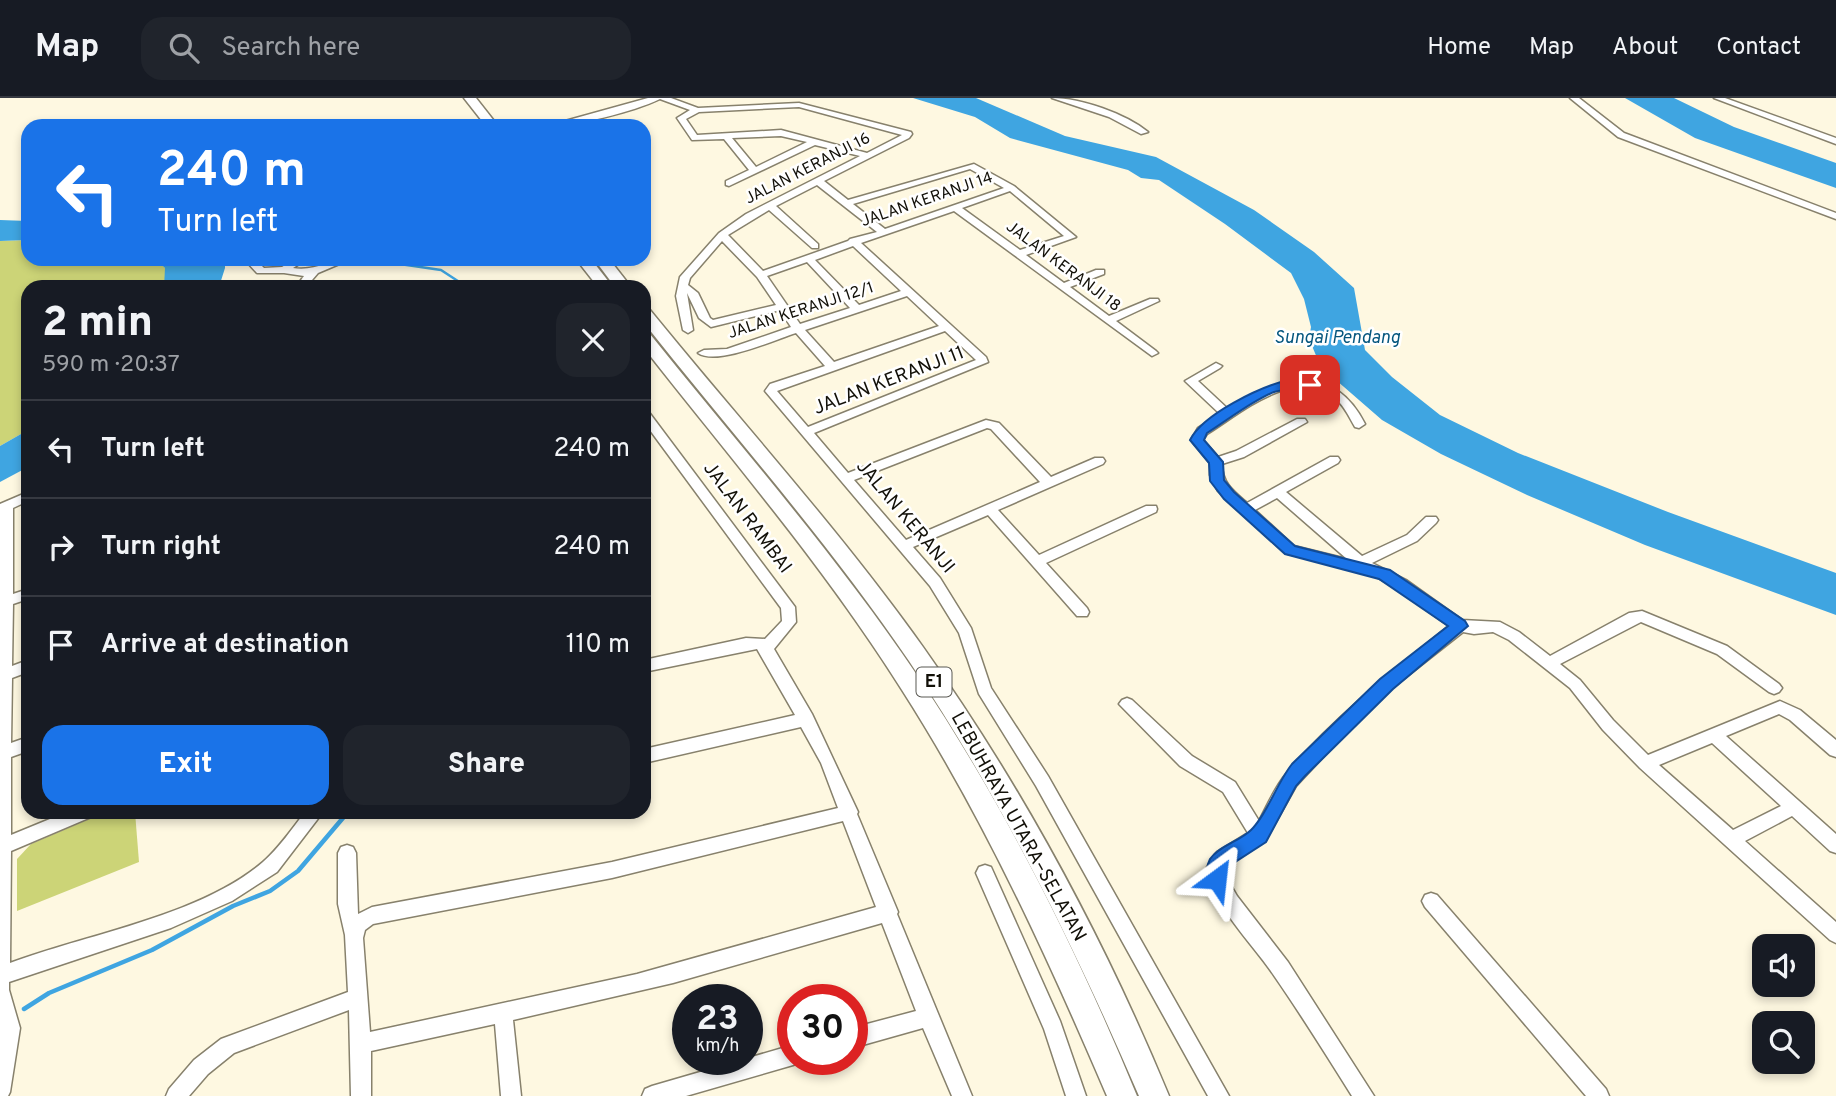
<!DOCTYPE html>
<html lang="en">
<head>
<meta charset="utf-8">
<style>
	body { margin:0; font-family:Overpass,sans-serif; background:#20242c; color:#f1f3f6; height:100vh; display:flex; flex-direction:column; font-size:26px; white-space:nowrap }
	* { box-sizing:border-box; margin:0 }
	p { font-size:23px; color:#9ea1a6 }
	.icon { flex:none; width:38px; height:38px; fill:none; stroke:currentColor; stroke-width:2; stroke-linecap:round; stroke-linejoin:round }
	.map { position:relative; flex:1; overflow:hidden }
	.sheet { position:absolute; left:21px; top:182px; width:630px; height:539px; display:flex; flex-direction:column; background:#171b24; border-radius:21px; box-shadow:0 4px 10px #0003 }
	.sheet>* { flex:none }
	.top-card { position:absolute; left:21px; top:21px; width:630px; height:147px; border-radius:21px; box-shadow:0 4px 10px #0003; background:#1a73e8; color:#fff; overflow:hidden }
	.fabs { position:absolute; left:1752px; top:836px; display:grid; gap:14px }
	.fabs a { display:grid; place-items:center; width:63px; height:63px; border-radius:14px; background:#171b24; box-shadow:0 4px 10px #0003; font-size:35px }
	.speed { position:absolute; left:672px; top:886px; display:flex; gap:14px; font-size:35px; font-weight:700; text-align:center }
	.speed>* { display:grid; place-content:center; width:91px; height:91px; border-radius:50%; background:#171b24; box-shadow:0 4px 10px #0003; line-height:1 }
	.speed small { font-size:18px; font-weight:400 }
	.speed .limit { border:10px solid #d22; background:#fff; color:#111 }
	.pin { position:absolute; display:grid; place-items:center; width:60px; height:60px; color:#fff; margin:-30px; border-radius:14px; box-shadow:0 4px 10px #0006 }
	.me { position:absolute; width:77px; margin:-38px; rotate:30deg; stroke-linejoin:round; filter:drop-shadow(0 0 5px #0008) }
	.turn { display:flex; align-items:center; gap:24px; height:147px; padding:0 21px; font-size:32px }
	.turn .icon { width:91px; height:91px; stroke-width:2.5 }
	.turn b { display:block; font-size:49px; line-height:60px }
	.round { display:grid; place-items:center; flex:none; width:74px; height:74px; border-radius:21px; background:#20242c }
	.headline { display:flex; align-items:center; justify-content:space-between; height:119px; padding:0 21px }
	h1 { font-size:42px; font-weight:800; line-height:52px }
	.primary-button { display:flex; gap:14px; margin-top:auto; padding:14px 21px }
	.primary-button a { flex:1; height:80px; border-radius:21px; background:#1a73e8; color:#fff; font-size:28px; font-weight:800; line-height:80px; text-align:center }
	.primary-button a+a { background:#20242c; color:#f1f3f6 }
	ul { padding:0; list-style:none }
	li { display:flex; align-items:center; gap:21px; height:98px; padding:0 21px; border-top:2px solid #363941 }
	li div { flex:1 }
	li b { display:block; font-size:26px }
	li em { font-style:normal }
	header { display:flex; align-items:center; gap:42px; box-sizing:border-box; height:98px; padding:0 35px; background:#171b24; border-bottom:2px solid #363941 }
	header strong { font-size:33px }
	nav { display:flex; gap:38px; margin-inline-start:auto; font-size:24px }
	.search { width:490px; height:63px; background:#20242c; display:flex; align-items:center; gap:18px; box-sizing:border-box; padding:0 24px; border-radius:21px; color:#9ea1a6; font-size:26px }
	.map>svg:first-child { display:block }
	.green { fill:#ccd477 }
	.water { fill:#3fa5e1 }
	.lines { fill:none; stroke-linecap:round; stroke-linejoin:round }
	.stream-far1 { stroke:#3fa5e1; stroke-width:2.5 }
	.stream { stroke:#3fa5e1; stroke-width:4.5 }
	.minor-casing { stroke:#87816c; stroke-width:3 }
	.highway-casing { stroke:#87816c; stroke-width:3 }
	.minor { fill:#fff; fill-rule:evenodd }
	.highway { fill:#fff; fill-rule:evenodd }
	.route { fill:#1a73e8; stroke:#114b97; stroke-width:2 }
	.labels { text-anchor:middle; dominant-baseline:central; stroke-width:5; stroke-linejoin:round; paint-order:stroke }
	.far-street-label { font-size:16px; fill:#121008; stroke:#fff }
	.far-water-label { font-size:18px; font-style:italic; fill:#05567e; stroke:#fff }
	.shield { fill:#fff; stroke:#595852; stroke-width:2 }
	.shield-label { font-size:18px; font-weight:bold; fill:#121008 }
	.street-label { font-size:19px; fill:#121008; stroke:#fff }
</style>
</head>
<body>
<header>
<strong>Map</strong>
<div class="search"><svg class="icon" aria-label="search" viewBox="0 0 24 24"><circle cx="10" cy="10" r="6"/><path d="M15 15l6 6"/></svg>Search here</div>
<nav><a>Home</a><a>Map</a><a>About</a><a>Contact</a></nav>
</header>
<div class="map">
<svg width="1836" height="998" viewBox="0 0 1836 998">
	<rect width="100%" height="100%" fill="#fef8e1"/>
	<g class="green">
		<polygon points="28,142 28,161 155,161 165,170 166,187 164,189 28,189 28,332 0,348 0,143"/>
		<polygon points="106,714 135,714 139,764 17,813 17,761 31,746"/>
	</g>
	<g class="water">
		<polygon points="913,0 976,0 1065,38 1156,59 1254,112 1314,154 1354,190 1365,252 1392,279 1440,317 1518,355 1668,414 1836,475 1836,517 1645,447 1527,397 1441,356 1382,322 1321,269 1309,241 1311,229 1304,201 1291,175 1225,126 1159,82 1141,80 1128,72 1010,40 975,19"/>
		<polygon points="1625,0 1674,0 1734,29 1836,65 1836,90 1695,40"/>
		<polygon points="0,122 28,123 28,142 0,143"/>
		<polygon points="155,161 225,161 225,170 219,189 164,189 165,170"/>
		<polygon points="28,332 28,369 0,384 0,348"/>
	</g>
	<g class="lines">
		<polyline class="stream-far1" points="392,161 393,165 441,172 467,189"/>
		<polyline class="stream" points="24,911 49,895 152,852 233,808 270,793 298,773 348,714"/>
		<g class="minor-casing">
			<g id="minor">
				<path d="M648 0H671L698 10 799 5 911 34 912 36 909 40 824 83 848 102 974 66 1014 88 1076 139 1026 157 1064 185 1096 172H1104V176L1070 189 1109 218 1150 201H1158L1159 203 1116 223 1156 253 1158 255 1152 258 954 113 861 145 986 259 988 264 814 335 848 375 986 322 999 325 1051 379 1095 360H1103L1105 363 1103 366 998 412 1039 457 1146 408H1156L1157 411 1156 414 1046 465 1087 510 1089 514 1087 518H1077L988 417 913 449 940 480 971 530 991 590 1048 678 1229 998H1208L1036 688 979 596 959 535 930 488 765 293 770 286 825 268 796 235C774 242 717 268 698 255L704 252 727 251 791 229 780 212 711 229 699 220 687 195 693 232 688 235 683 232 676 198 680 179 719 135 746 116 860 58 815 47 729 88 726 87V83L749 72 724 41 692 42 677 20 690 12 660 1C633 14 576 28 547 28ZM799 9 902 37 867 55 781 32 697 37 686 21 699 14ZM781 38 807 44 756 69 732 40ZM970 71 1004 90 885 131 853 106ZM817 87 877 134 850 141 848 143 763 173 728 137 769 112 812 150H818V146L776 108ZM1010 93 1064 138 1020 152 962 110ZM722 143 757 179 776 207 713 222 710 220 698 195 688 187 690 180ZM853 148 901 193 859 207 815 162ZM807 164 850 210 800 226 767 178ZM907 198 939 228 834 264 805 232ZM945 233 976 262 808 329 777 293ZM987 330 991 331 1040 384 906 442 854 382Z"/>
				<path d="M1052 0C1081 0 1126 16 1148 34L1141 36 1109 19Z"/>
				<polygon points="1570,0 1579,0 1624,35 1836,115 1836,121 1618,39"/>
				<polygon points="1714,0 1725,0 1836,40 1836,46"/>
				<path d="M244 161H255L264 170 282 169 295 161H307L293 170C314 174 330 161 351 161L318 175 306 189H296L304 178 284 175H257Z"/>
				<path d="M1216 265 1222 268 1220 270 1198 283 1228 311C1278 278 1333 263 1365 326L1359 330 1355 329C1349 319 1345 309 1336 301 1296 266 1241 315 1207 336L1203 342 1218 359 1236 353 1297 321H1305L1307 324 1244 359 1222 366C1222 385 1233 393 1247 405L1330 359H1338L1340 362 1338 365 1286 394 1362 458 1407 437 1426 419H1436L1438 422 1436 425 1417 443 1372 465 1406 482 1462 522 1500 524 1519 534 1550 558 1629 515 1642 513 1727 548 1779 586 1782 590 1779 594 1774 596 1769 594 1717 556 1641 524 1560 566 1580 582 1613 622 1648 657 1780 603 1800 612 1836 642V659L1830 657 1790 622 1779 616 1726 638 1836 736V755L1830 753 1792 718 1745 743 1836 824V845L1830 842 1640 670 1603 632 1570 590 1509 542 1493 534 1474 536 1463 534 1392 590 1350 630 1296 688 1265 743 1229 766 1225 771 1226 779 1237 798 1288 864 1374 998H1352C1327 958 1302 918 1275 879 1253 845 1214 811 1207 769L1217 754 1248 735 1223 694 1180 668 1119 606 1122 602 1127 600 1132 602 1192 658 1235 684 1259 723C1267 708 1275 689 1286 676 1333 620 1392 574 1449 528L1396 490 1373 477 1285 455 1218 393 1210 377V365L1191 342 1198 330 1220 316 1185 283ZM1277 400 1347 461 1294 448 1255 412ZM1712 645 1781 708 1733 732 1659 667Z"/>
				<path d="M644 312 648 313 795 509 796 524 774 551 812 616 858 714 857 716 898 814 897 816 972 998H952L923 930 852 950V930L916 913 882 825 673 885 513 922 521 998H501L495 926 371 953V998H351L349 912 234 955 208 976 189 998H166L169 991 194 962 221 941 348 894 345 837 338 806V755L341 749 347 747 353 749 356 755 358 816 372 809 612 764 838 710 821 665 801 629 644 665V651L795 617 757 551 644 574V562L746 540 765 541 782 523 781 510 644 324ZM843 723 876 809 637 876 370 934 363 840 365 832 373 826 612 780Z"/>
				<path d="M28 394V403L13 410V496L28 491V501L13 506 12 568 28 562V574L12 580 11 645 28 639V653L11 659V737L67 714H93L91 719 11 753 10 865C87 836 200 818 263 764 279 750 292 731 305 714H323L277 774 232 803 171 830 9 884V892L20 930 10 994 8 998H0V406Z"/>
				<polygon points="985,767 991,769 1060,923 1086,998 1066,998 1044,931 976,775 979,769"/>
				<polygon points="1431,795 1437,797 1606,991 1609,998 1586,998 1425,809 1422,803 1425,797"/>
				<polygon points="793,947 793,961 801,961 800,964 793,967 686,998 642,998 645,991 652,988"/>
			</g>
		</g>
		<g class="highway-casing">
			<g id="highway">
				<polygon points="464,0 476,0 498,28 486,28"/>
				<polygon points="576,161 591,161 609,184 610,189 598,189"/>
				<polygon points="594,161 609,161 631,189 615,189"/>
				<path d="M644 210 650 212C741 324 839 431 923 549 1021 687 1104 841 1169 998H1139C1074 847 1001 700 909 563 829 445 733 337 644 225Z"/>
				<path d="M644 234 650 236C740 348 836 457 917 577 1005 708 1077 852 1137 998H1107C1047 858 984 720 902 592 826 471 732 362 644 250Z"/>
			</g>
		</g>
		<use href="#minor" class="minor"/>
		<use href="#highway" class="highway"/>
	</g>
	<path class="route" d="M1288 282 1310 283 1317 287C1307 295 1287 289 1274 294 1251 303 1228 322 1207 335L1204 342 1223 364 1224 382 1234 394 1295 448 1390 472 1465 523 1468 528 1393 591 1305 678 1296 688 1266 744 1226 770 1227 781 1224 787 1217 790 1210 787C1207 779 1205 770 1210 761 1219 748 1240 743 1251 732 1266 718 1277 685 1292 666L1380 581 1448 528 1379 481 1285 456 1224 401 1210 383 1209 365 1190 342C1203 316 1260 289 1288 282Z"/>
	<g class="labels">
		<g class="far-street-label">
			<text transform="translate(808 71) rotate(-27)">JALAN KERANJI 16</text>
			<text transform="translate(927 102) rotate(-19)">JALAN KERANJI 14</text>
			<text transform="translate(1063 169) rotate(37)">JALAN KERANJI 18</text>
			<text transform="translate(801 213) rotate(-18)">JALAN KERANJI 12/1</text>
		</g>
		<g class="far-water-label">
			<text x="1337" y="240">Sungai Pendang</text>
		</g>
		<rect class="shield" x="916.5" y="569.5" width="35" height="29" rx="5"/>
		<g class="shield-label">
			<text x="934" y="584">E1</text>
		</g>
		<g class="street-label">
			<text transform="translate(889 283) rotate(-21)">JALAN KERANJI 11</text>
			<text transform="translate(905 419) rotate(50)">JALAN KERANJI</text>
			<text transform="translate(747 420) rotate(53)">JALAN RAMBAI</text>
			<text transform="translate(1018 729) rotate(61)">LEBUHRAYA UTARA–SELATAN</text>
		</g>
	</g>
</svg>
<div class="fabs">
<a><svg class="icon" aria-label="sound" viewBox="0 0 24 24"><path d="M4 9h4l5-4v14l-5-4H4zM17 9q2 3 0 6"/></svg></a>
<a><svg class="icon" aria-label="search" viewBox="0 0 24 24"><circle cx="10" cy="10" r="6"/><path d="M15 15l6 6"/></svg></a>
</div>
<div class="speed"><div>23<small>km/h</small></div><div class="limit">30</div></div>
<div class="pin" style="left:1310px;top:287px;background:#d93025"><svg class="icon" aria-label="arrive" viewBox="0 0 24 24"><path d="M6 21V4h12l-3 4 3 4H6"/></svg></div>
<svg class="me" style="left:1217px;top:781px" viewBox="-20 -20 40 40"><path d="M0-17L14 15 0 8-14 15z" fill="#1a73e8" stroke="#fff" stroke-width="4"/></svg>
<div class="top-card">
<div class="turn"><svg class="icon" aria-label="left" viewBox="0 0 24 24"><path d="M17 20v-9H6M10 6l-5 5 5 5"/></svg><div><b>240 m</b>Turn left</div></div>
</div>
<section class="sheet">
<div class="headline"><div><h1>2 min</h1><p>590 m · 20:37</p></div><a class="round"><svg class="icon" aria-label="close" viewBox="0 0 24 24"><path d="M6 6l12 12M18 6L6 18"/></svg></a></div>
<ul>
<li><svg class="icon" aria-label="left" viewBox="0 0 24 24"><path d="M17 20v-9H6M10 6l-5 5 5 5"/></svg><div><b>Turn left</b></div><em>240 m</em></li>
<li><svg class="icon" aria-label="right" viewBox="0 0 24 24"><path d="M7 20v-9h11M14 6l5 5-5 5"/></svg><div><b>Turn right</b></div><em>240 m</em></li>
<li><svg class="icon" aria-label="arrive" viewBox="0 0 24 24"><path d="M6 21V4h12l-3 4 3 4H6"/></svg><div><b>Arrive at destination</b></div><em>110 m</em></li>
</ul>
<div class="primary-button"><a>Exit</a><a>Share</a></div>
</section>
</div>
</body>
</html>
